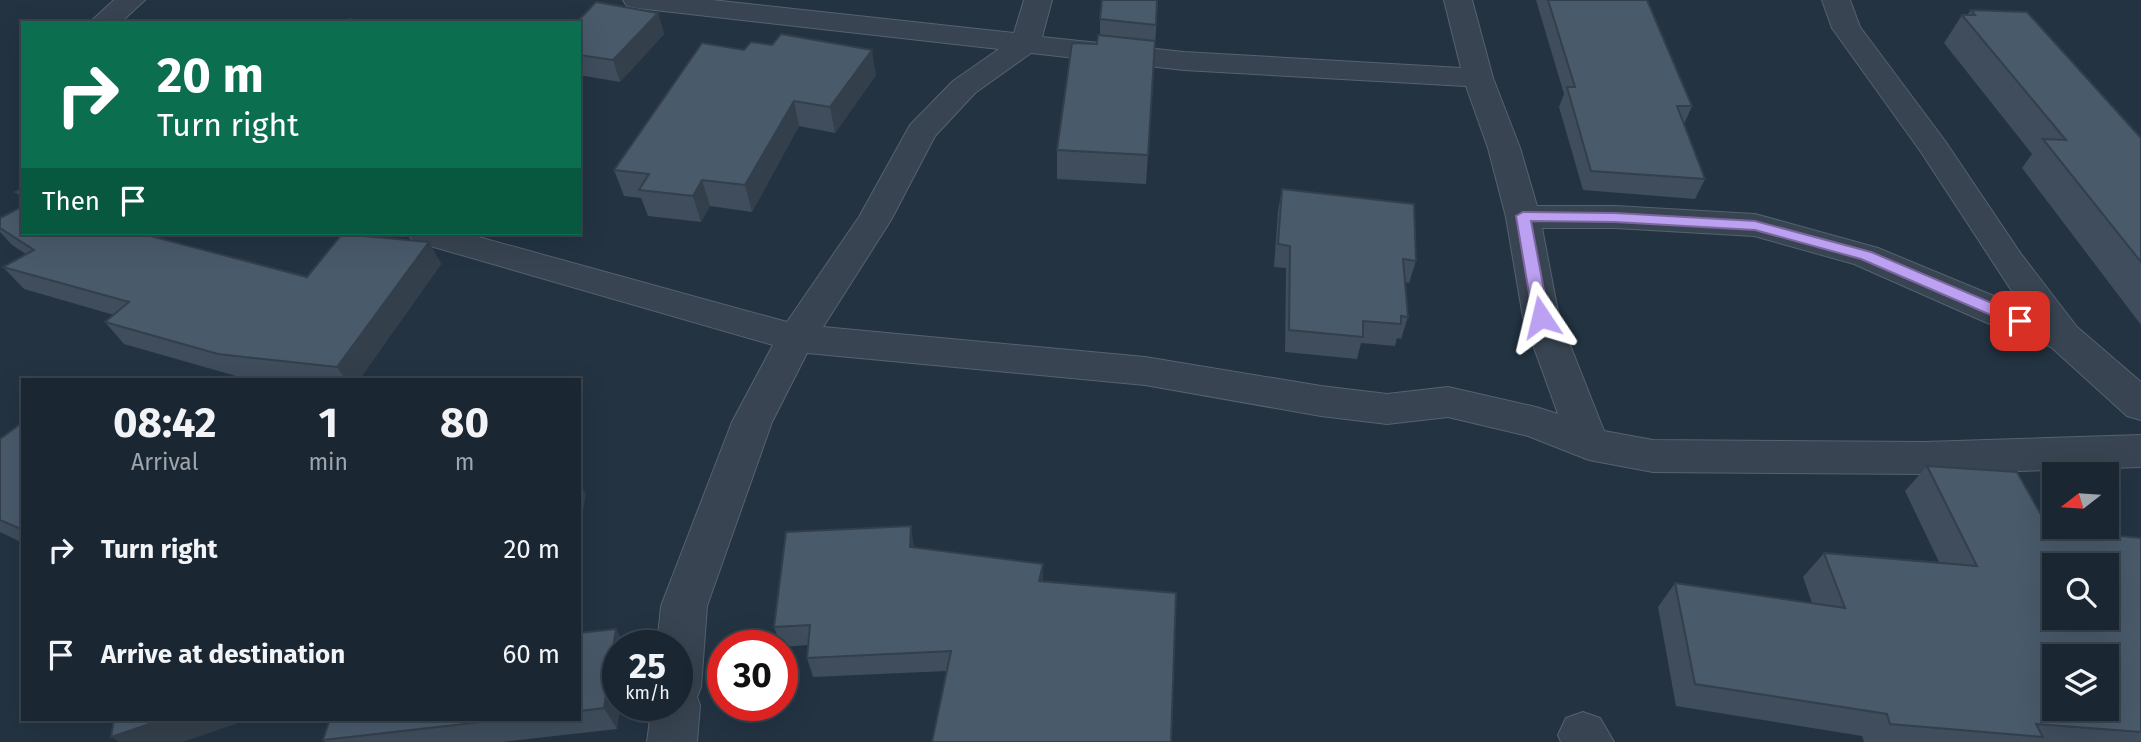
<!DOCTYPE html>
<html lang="en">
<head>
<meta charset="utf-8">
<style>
	body { margin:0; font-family:"Fira Sans",sans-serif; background:#27323e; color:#f1f3f6; height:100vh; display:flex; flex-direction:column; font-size:26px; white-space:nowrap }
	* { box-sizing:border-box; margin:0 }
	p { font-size:23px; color:#9fa5ac }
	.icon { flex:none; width:38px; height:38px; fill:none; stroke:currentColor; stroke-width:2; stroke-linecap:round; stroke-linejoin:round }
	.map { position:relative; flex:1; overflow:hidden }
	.drawer { position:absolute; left:21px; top:378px; width:560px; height:343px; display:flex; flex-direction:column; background:#1a2632; border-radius:0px; box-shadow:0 7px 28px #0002,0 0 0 2px #38434d }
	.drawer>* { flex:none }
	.banner { position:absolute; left:21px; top:21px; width:560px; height:214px; border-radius:0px; box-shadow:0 7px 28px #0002,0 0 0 2px #38434d; background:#0b6e4f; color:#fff; overflow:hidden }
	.needle { width:46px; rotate:253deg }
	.tools { position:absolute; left:2042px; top:462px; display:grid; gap:14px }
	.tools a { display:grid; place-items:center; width:77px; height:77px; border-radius:0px; background:#1a2632; box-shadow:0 7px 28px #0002,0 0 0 2px #38434d; font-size:35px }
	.speed { position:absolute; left:602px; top:630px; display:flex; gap:14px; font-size:35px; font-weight:700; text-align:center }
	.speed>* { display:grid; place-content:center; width:91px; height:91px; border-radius:50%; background:#1a2632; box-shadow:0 7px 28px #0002,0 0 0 2px #38434d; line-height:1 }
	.speed small { font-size:18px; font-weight:400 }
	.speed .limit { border:10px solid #d22; background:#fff; color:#111 }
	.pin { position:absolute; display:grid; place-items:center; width:60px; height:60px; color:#fff; margin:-30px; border-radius:14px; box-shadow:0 4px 10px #0006 }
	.me { position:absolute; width:77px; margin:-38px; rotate:350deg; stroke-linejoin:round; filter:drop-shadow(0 0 5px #0008) }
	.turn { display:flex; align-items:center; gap:24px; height:147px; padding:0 21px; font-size:32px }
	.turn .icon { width:91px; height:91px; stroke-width:2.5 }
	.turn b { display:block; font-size:49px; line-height:60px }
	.then { display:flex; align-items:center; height:66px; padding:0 21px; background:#0003; gap:14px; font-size:26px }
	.eta { display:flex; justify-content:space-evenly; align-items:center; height:119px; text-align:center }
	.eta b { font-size:42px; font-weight:700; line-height:49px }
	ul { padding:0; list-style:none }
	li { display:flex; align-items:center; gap:21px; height:105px; padding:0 21px }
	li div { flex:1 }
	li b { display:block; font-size:26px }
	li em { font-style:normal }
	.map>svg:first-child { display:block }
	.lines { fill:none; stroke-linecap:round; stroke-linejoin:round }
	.minor-casing { stroke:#55626f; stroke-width:2 }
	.minor { fill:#384451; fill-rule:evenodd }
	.wall { fill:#3f4d5c }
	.shaded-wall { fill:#333f4b }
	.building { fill:#495a6b; stroke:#333f4b; stroke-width:2; fill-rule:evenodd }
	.route { fill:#bca0f2; stroke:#7a689d; stroke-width:2 }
</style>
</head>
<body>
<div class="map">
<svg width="2141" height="742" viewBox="0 0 2141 742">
	<rect width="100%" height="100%" fill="#233342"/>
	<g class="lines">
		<g class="minor-casing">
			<g id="minor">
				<polygon points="114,0 145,0 120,23 89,23"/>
				<path d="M623 0H712L1014 33 1024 0H1052L1042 37 1184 52 1461 68 1444 0H1472L1493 78 1520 148 1537 206H1615L1755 214 1878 248 2023 308 1921 152 1832 28 1822 0H1850L1860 27 1945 141 2021 254 2077 327 2141 382V420L2127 416 2051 347 1985 322 1854 264 1754 236 1615 228H1542L1559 317 1604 431 1653 440 1924 442 2141 435V467L1924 474 1653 472 1589 460 1528 436 1448 417 1387 424 1321 416 1145 385 807 353 772 422 707 606 701 687 697 697 700 705 697 742H647L652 705H677V646H657L661 606 732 422 773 345 413 241 408 233H464L787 322 859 217 910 125 953 81 999 49 637 8 627 6ZM1031 53 1184 70 1466 86 1488 148 1506 217 1523 317 1558 414 1536 407 1448 387 1387 394 1321 386 1145 357 823 327 891 220 935 136 975 93Z"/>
				<polygon points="1583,712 1600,718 1614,742 1561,742 1558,735 1566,718"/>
			</g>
		</g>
		<use href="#minor" class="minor"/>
	</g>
	<g class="wall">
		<polygon points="1158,0 1146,184 1057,179 1057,150 1100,35 1100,19"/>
		<polygon points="1536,0 1647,0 1692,106 1684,124 1705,179 1695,199 1583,190 1559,107 1564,94"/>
		<polygon points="1971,10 2141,138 2141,325 2022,168 2032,154 1944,43 1962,15 1967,15"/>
		<polygon points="658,13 664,34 620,82 579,75 579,23"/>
		<polygon points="702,43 876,75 835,133 799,126 752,212 710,206 701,222 648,216 641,198 624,196 614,170"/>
		<polygon points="1282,189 1416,261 1409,283 1405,282 1408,317 1401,339 1397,338 1395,346 1361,343 1357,359 1285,352 1286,268 1274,267 1278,211"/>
		<polygon points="0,218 23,233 143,233 142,234 307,277 429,242 441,264 359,380 268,380 236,376 124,344 105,322 114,315 24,289 3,267 26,254 12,245 0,232"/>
		<polygon points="23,422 23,543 0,532 0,439"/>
		<polygon points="1927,466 2049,529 2141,538 2141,742 1864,742 1862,736 1676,706 1658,607 1675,583 1812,603 1803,577 1824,553 1939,562 1905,491"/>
		<polygon points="914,548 1043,564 947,671 813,677 807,658 808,645 782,647 781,646 774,627"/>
		<polygon points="616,629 625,646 618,646 617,729 502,742 325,742 323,740 330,719 579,719 579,633"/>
	</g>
	<g class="shaded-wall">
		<polygon points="658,13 664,34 620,82 613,60"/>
		<polygon points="872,50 876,75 835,133 830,107"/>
		<polygon points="794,101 799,126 752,212 745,185"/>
		<polygon points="702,180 710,206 701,222 693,196"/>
		<polygon points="429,242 441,264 359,380 346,380 337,367"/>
		<polygon points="579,481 586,494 579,533"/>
		<polygon points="911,526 914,547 913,568 910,547"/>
		<polygon points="1043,564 1043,585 1039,581"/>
		<polygon points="616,629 625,646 618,646 618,705 621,705 617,729 604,708"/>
		<polygon points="164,719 250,719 183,742 119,742 111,737"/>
	</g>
	<g class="building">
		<polygon points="1102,0 1157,0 1156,25 1100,19"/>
		<polygon points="1548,0 1647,0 1692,106 1677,106 1705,179 1591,171 1567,87 1575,87"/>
		<polygon points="596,2 658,13 613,60 579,55 579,23 576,23"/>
		<polygon points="1971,10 2027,12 2141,138 2141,262 2043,139 2066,140 1962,15 1975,15"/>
		<polygon points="349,19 380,23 345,23"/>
		<polygon points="781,34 872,50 830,107 794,101 745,185 702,180 693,196 639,190 649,174 614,170 702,43 744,50 751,42 772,45"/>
		<polygon points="1098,35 1155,41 1148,155 1057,150 1072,43 1097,44"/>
		<polygon points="23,188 23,197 15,192"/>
		<polygon points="1282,189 1414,204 1416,261 1403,259 1408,317 1401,316 1401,324 1363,321 1363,337 1289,330 1290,246 1278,244"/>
		<polygon points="23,206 23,233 139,233 307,277 342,234 429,242 337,367 218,354 105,322 129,302 3,267 34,250 0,228 0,218"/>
		<polygon points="23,422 23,530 0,520 0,439"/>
		<path d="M1927 466 2017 472 2049 529 2141 538V732L2036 724 2043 737 1890 724 1887 714 1695 684 1675 583 1845 608 1824 553 1977 566ZM2054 565H2107V618H2054ZM2054 656H2107V709H2054Z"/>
		<polygon points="911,526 910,547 1043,564 1039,581 1176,593 1171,742 932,742 951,651 807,658 810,625 774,627 786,532"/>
		<polygon points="616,629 604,708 579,711 579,633"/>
		<polygon points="114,719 164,719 111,737"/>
		<polygon points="330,719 508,719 323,740"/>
	</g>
	<polygon class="route" points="1523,212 1615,213 1755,221 1871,252 2025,317 2028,321 2025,325 2014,325 1861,259 1755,230 1615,222 1531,221 1549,317 1541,322 1533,317 1516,216"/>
</svg>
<div class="tools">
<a><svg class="needle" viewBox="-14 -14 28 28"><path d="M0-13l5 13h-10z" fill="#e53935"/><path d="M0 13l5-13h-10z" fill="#9fa5ac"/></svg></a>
<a><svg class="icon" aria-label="search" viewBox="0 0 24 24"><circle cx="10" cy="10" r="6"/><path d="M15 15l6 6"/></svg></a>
<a><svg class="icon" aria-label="layers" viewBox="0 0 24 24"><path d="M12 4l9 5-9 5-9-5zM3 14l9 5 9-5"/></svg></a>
</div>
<div class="speed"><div>25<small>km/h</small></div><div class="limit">30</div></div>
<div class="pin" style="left:2020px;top:321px;background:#d93025"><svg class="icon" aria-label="arrive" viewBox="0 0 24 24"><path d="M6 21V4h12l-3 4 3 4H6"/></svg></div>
<svg class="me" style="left:1541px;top:317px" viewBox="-20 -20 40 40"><path d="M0-17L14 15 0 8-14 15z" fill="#bca0f2" stroke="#fff" stroke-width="4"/></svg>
<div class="banner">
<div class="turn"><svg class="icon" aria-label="right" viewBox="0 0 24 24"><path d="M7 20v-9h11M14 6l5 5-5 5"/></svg><div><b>20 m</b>Turn right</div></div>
<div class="then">Then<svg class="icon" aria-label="arrive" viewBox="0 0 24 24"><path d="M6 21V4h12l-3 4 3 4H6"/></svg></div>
</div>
<section class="drawer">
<div class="eta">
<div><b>08:42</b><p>Arrival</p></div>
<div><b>1</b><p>min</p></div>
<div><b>80</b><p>m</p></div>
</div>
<ul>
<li><svg class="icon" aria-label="right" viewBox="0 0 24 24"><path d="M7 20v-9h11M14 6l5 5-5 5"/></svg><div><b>Turn right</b></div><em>20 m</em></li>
<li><svg class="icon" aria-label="arrive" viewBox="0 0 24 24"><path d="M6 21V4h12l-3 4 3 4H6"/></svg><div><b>Arrive at destination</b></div><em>60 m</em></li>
</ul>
</section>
</div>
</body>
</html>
